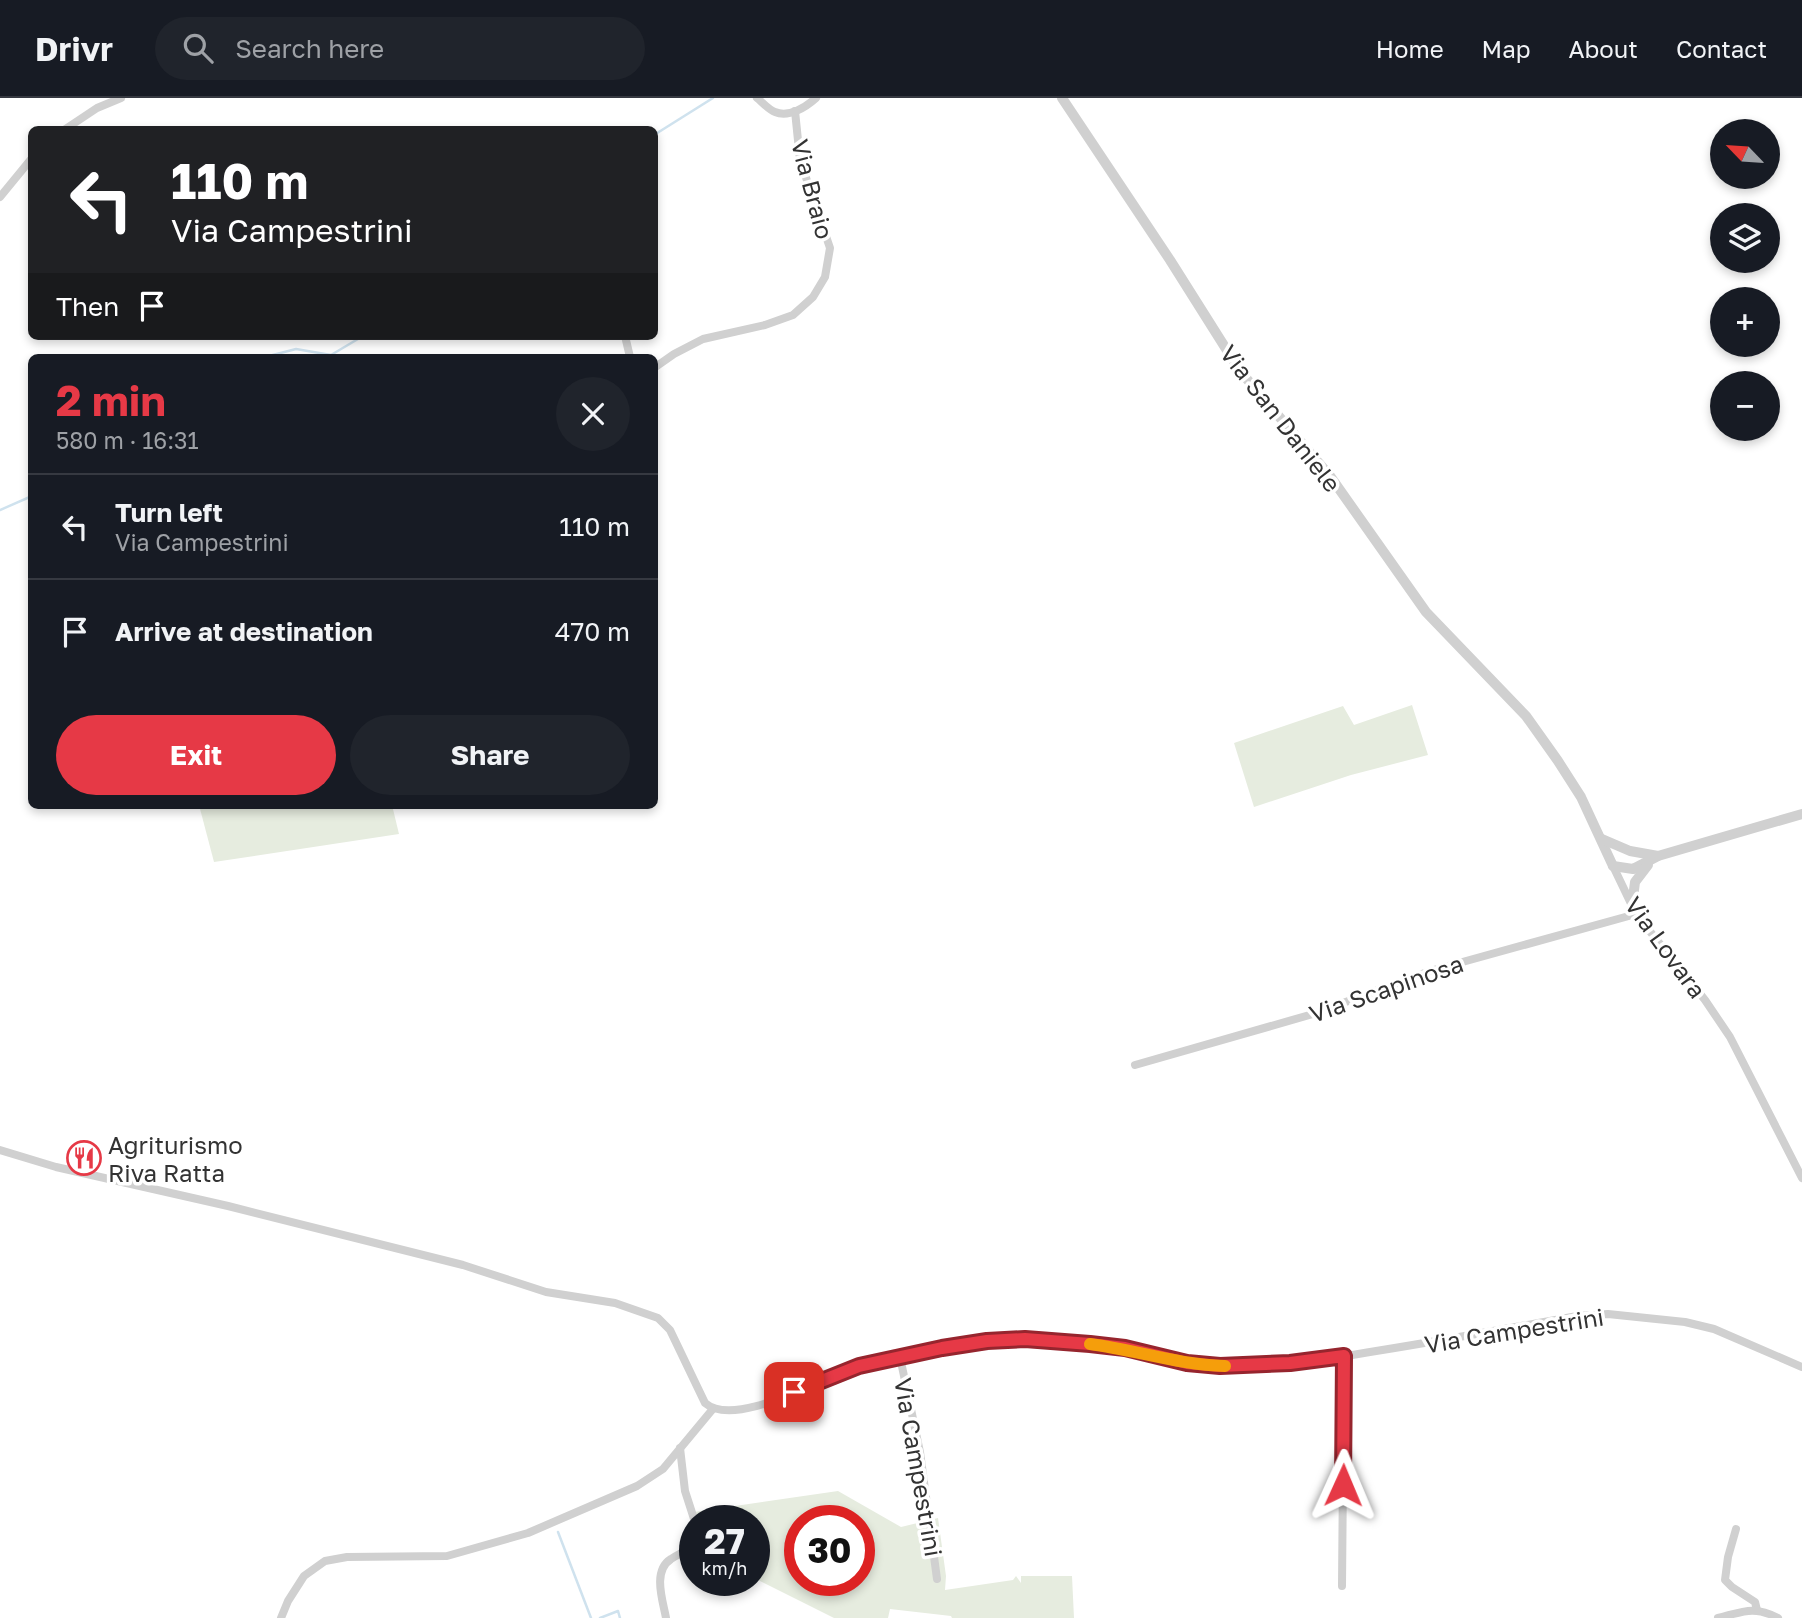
<!DOCTYPE html>
<html lang="en">
<head>
<meta charset="utf-8">
<style>
	body { margin:0; font-family:"Golos Text",sans-serif; background:#20242c; color:#f1f3f6; height:100vh; display:flex; flex-direction:column; font-size:26px; white-space:nowrap }
	* { box-sizing:border-box; margin:0 }
	p { font-size:23px; color:#9ea1a6 }
	.icon { flex:none; width:38px; height:38px; fill:none; stroke:currentColor; stroke-width:2; stroke-linecap:round; stroke-linejoin:round }
	.map { position:relative; flex:1; overflow:hidden }
	.drawer { position:absolute; left:28px; top:256px; width:630px; height:455px; display:flex; flex-direction:column; background:#171b24; border-radius:10px; box-shadow:0 4px 10px #0003 }
	.drawer>* { flex:none }
	.hud { position:absolute; left:28px; top:28px; width:630px; height:214px; border-radius:10px; box-shadow:0 4px 10px #0003; background:#202124; color:#fff; overflow:hidden }
	.needle { width:46px; rotate:295deg }
	.buttons { position:absolute; left:1710px; top:21px; display:grid; gap:14px }
	.buttons a { display:grid; place-items:center; width:70px; height:70px; border-radius:50%; background:#171b24; box-shadow:0 4px 10px #0003; font-size:35px }
	.speed { position:absolute; left:679px; top:1407px; display:flex; gap:14px; font-size:35px; font-weight:700; text-align:center }
	.speed>* { display:grid; place-content:center; width:91px; height:91px; border-radius:50%; background:#171b24; box-shadow:0 4px 10px #0003; line-height:1 }
	.speed small { font-size:18px; font-weight:400 }
	.speed .limit { border:10px solid #d22; background:#fff; color:#111 }
	.pin { position:absolute; display:grid; place-items:center; width:60px; height:60px; color:#fff; margin:-30px; border-radius:14px; box-shadow:0 4px 10px #0006 }
	.me { position:absolute; width:77px; margin:-38px; rotate:1deg; stroke-linejoin:round; filter:drop-shadow(0 0 5px #0008) }
	.turn { display:flex; align-items:center; gap:24px; height:147px; padding:0 28px; font-size:32px }
	.turn .icon { width:91px; height:91px; stroke-width:2.5 }
	.turn b { display:block; font-size:49px; line-height:60px }
	.then { display:flex; align-items:center; height:66px; padding:0 28px; background:#0003; gap:14px; font-size:26px }
	.round { display:grid; place-items:center; flex:none; width:74px; height:74px; border-radius:37px; background:#20242c }
	.overview { display:flex; align-items:center; justify-content:space-between; height:119px; padding:0 28px }
	h1 { font-size:42px; font-weight:700; line-height:52px; color:#e63946 }
	.action { display:flex; gap:14px; margin-top:auto; padding:14px 28px }
	.action a { flex:1; height:80px; border-radius:42px; background:#e63946; color:#fff; font-size:28px; font-weight:700; line-height:80px; text-align:center }
	.action a+a { background:#20242c; color:#f1f3f6 }
	ul { padding:0; list-style:none }
	li { display:flex; align-items:center; gap:21px; height:105px; padding:0 28px; border-top:2px solid #363941 }
	li div { flex:1 }
	li b { display:block; font-size:26px }
	li em { font-style:normal }
	header { display:flex; align-items:center; gap:42px; box-sizing:border-box; height:98px; padding:0 35px; background:#171b24; border-bottom:2px solid #363941 }
	header strong { font-size:33px }
	nav { display:flex; gap:38px; margin-inline-start:auto; font-size:24px }
	.search { width:490px; height:63px; background:#20242c; display:flex; align-items:center; gap:18px; box-sizing:border-box; padding:0 24px; border-radius:38px; color:#9ea1a6; font-size:26px }
	.map>svg:first-child { display:block }
	.green { fill:#e6ecdf; fill-rule:evenodd }
	.lines { fill:none; stroke-linecap:round; stroke-linejoin:round }
	.stream { stroke:#cfe2ee; stroke-width:2.5 }
	.minor { stroke:#d0d0d0; stroke-width:8 }
	.tertiary { stroke:#d0d0d0; stroke-width:10 }
	.route-casing { stroke:#96252e; stroke-width:18 }
	.route { stroke:#e63946; stroke-width:12 }
	.slow { stroke:#f59e0b; stroke-width:12 }
	.labels { text-anchor:middle; dominant-baseline:central; stroke-width:7; stroke-linejoin:round; paint-order:stroke }
	.street-label { font-size:24px; fill:#333; stroke:#fff }
	.poi-label { font-size:24px; fill:#333; stroke:#fff; text-anchor:start }
</style>
</head>
<body>
<header>
<strong>Drivr</strong>
<div class="search"><svg class="icon" aria-label="search" viewBox="0 0 24 24"><circle cx="10" cy="10" r="6"/><path d="M15 15l6 6"/></svg>Search here</div>
<nav><a>Home</a><a>Map</a><a>About</a><a>Contact</a></nav>
</header>
<div class="map">
<svg width="1802" height="1520" viewBox="0 0 1802 1520">
	<rect width="100%" height="100%" fill="#fff"/>
	<g class="green">
		<polygon points="1412,607 1428,657 1351,677 1254,709 1234,645 1343,608 1354,627"/>
		<polygon points="199,707 392,707 399,736 214,764"/>
		<path d="M838 1393 901 1429 938 1420 946 1478 945 1492 1013 1482 1016 1478 1021 1485V1478H1072L1074 1520H952L951 1518 890 1511 888 1520H834L754 1480V1423H698L694 1414ZM800 1423H859V1482H800Z"/>
	</g>
	<g class="lines">
		<g class="stream">
			<polyline points="654,37 713,0"/>
			<polyline points="265,259 296,251 331,257 363,238"/>
			<polyline points="0,412 32,398"/>
			<polyline points="558,1434 591,1520"/>
			<polyline points="600,1520 618,1513 620,1520"/>
		</g>
		<g class="minor">
			<path d="M757 0C762 4 769 12 775 14 789 20 806 9 816 0"/>
			<polyline points="64,32 97,10 121,0"/>
			<polyline points="0,99 32,60"/>
			<polyline points="625,238 630,259"/>
			<polyline points="654,270 674,256 703,241 765,227 793,217 813,199 825,179 830,150 800,62 795,13"/>
			<polyline points="1613,768 1636,816 1705,902 1730,939 1802,1080"/>
			<polyline points="1135,967 1313,916 1430,873 1636,816"/>
			<path d="M0 1052 56 1069 228 1108 463 1167 546 1194 615 1205 658 1220 670 1232 705 1305C736 1332 826 1277 863 1267 949 1245 1036 1234 1124 1250 1145 1254 1165 1261 1186 1265 1202 1268 1218 1268 1233 1268 1279 1269 1326 1261 1370 1254 1440 1243 1509 1230 1578 1218L1608 1216 1685 1224 1714 1231 1802 1269"/>
			<polyline points="900,1259 920,1354 937,1481"/>
			<polyline points="680,1350 685,1393 695,1424"/>
			<polyline points="1736,1431 1728,1459 1725,1482 1732,1489 1755,1504 1757,1512"/>
			<polyline points="1342,1488 1344,1258"/>
			<polyline points="281,1520 288,1503 304,1478 325,1463 347,1459 447,1458 528,1435 637,1388 663,1371 712,1312"/>
			<path d="M666 1520C663 1503 652 1473 671 1461 680 1455 688 1453 695 1445"/>
			<path d="M1718 1520C1742 1514 1754 1507 1778 1520"/>
		</g>
		<g class="tertiary">
			<polyline points="1062,0 1170,162 1240,273 1330,378 1426,514 1526,618 1558,663 1581,699 1613,768"/>
			<polyline points="1602,741 1630,753 1658,758"/>
			<polyline points="1613,768 1633,771 1658,758 1802,716"/>
			<polyline points="1632,808 1635,784 1648,767"/>
		</g>
	</g>
	<g class="lines">
		<g class="route-casing">
			<polyline id="route" points="794,1294 859,1268 942,1250 987,1243 1025,1241 1090,1246 1125,1250 1187,1265 1220,1268 1290,1265 1344,1258 1343,1387"/>
		</g>
		<use href="#route" class="route"/>
		<path class="slow" d="M1090 1246C1136 1252 1179 1267 1225 1268"/>
	</g>
	<defs>
		<g id="restaurant-ring" transform="scale(1.75)"><circle r="9.5" fill="#fff" stroke="#e63946" stroke-width="1.5"/><path d="M-5-6h1v4h1v-4h1v4h1v-4h1v5L-1.5 .5V6h-2V.5L-5-1ZM5-6V6H3V1.5H1.5Q1.5-4 5-6Z" fill="#e63946"/></g>
	</defs>
	<g fill-rule="evenodd">
		<use href="#restaurant-ring" x="84" y="1060"/>
	</g>
	<g class="labels">
		<g class="street-label">
			<text transform="translate(813 91) rotate(75)">Via Braio</text>
			<text transform="translate(1281 320) rotate(52)">Via San Daniele</text>
			<text transform="translate(1666 849) rotate(54)">Via Lovara</text>
			<text transform="translate(1386 890) rotate(-19)">Via Scapinosa</text>
			<text transform="translate(1514 1232) rotate(-9)">Via Campestrini</text>
			<text transform="translate(919 1369) rotate(80)">Via Campestrini</text>
		</g>
		<g class="poi-label">
			<text x="108" y="1046">Agriturismo<tspan x="108" dy="28">Riva Ratta</tspan></text>
		</g>
	</g>
</svg>
<div class="buttons">
<a><svg class="needle" viewBox="-14 -14 28 28"><path d="M0-13l5 13h-10z" fill="#e53935"/><path d="M0 13l5-13h-10z" fill="#9ea1a6"/></svg></a>
<a><svg class="icon" aria-label="layers" viewBox="0 0 24 24"><path d="M12 4l9 5-9 5-9-5zM3 14l9 5 9-5"/></svg></a>
<a>+</a>
<a>−</a>
</div>
<div class="speed"><div>27<small>km/h</small></div><div class="limit">30</div></div>
<div class="pin" style="left:794px;top:1294px;background:#d93025"><svg class="icon" aria-label="arrive" viewBox="0 0 24 24"><path d="M6 21V4h12l-3 4 3 4H6"/></svg></div>
<svg class="me" style="left:1343px;top:1387px" viewBox="-20 -20 40 40"><path d="M0-17L14 15 0 8-14 15z" fill="#e63946" stroke="#fff" stroke-width="4"/></svg>
<div class="hud">
<div class="turn"><svg class="icon" aria-label="left" viewBox="0 0 24 24"><path d="M17 20v-9H6M10 6l-5 5 5 5"/></svg><div><b>110 m</b>Via Campestrini</div></div>
<div class="then">Then<svg class="icon" aria-label="arrive" viewBox="0 0 24 24"><path d="M6 21V4h12l-3 4 3 4H6"/></svg></div>
</div>
<section class="drawer">
<div class="overview"><div><h1>2 min</h1><p>580 m · 16:31</p></div><a class="round"><svg class="icon" aria-label="close" viewBox="0 0 24 24"><path d="M6 6l12 12M18 6L6 18"/></svg></a></div>
<ul>
<li><svg class="icon" aria-label="left" viewBox="0 0 24 24"><path d="M17 20v-9H6M10 6l-5 5 5 5"/></svg><div><b>Turn left</b><p>Via Campestrini</p></div><em>110 m</em></li>
<li><svg class="icon" aria-label="arrive" viewBox="0 0 24 24"><path d="M6 21V4h12l-3 4 3 4H6"/></svg><div><b>Arrive at destination</b></div><em>470 m</em></li>
</ul>
<div class="action"><a>Exit</a><a>Share</a></div>
</section>
</div>
</body>
</html>
